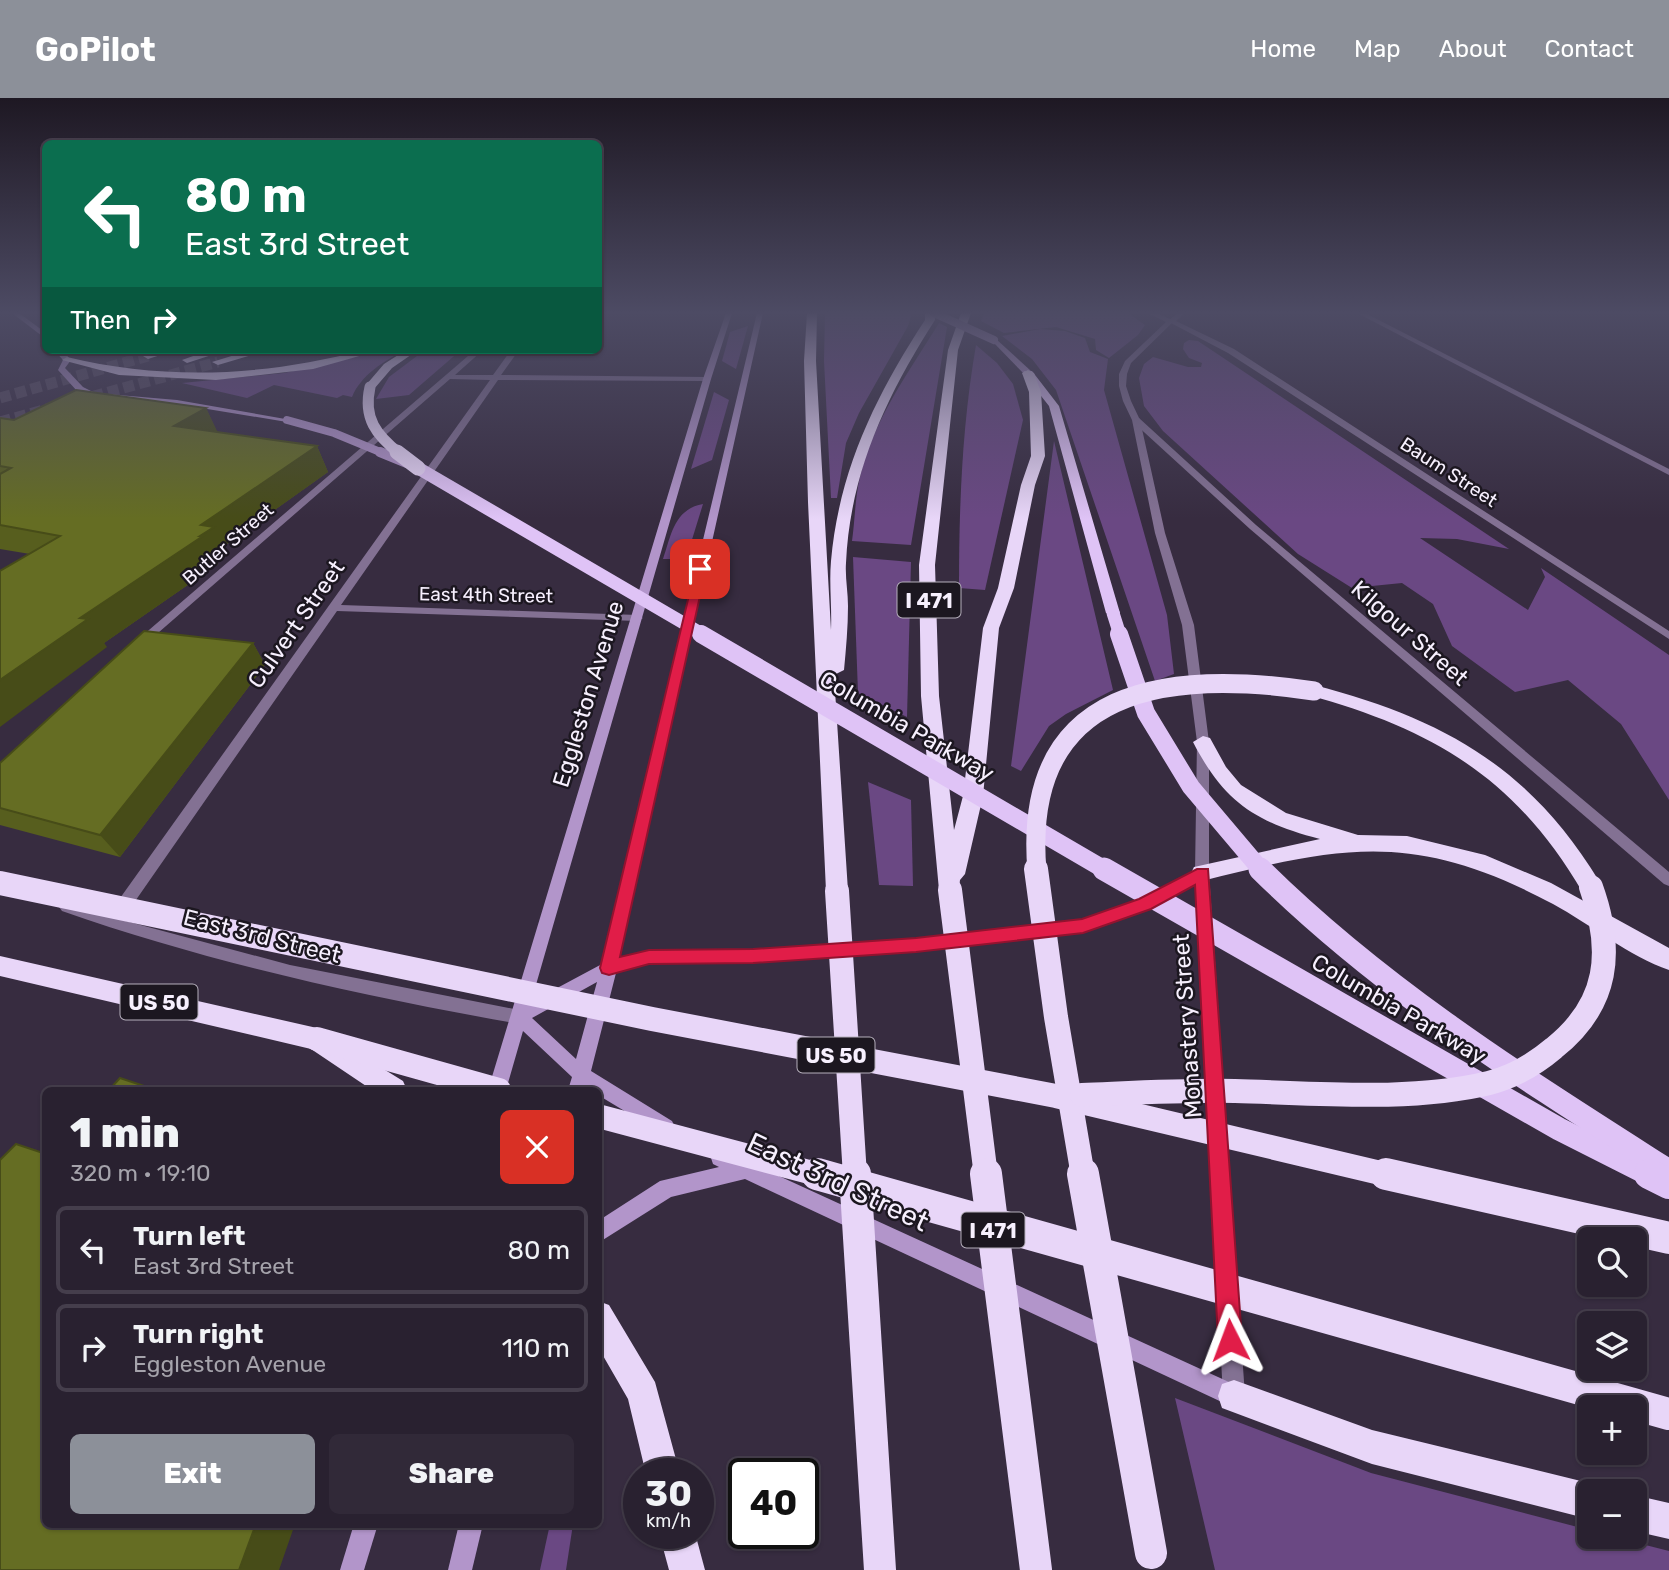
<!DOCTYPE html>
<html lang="en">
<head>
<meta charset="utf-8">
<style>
	body { margin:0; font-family:Rubik,sans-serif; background:#312938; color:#f1f3f6; height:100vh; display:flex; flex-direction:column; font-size:26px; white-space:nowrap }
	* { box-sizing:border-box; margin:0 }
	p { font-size:23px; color:#a5a3ab }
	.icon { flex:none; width:38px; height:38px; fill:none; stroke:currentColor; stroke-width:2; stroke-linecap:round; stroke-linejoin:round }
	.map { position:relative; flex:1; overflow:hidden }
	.sheet { position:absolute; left:42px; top:989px; width:560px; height:441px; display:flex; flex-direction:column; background:#292130; border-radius:10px; box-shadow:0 2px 5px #0004,0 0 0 2px #453e4c }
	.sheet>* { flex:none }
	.hud { position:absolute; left:42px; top:42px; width:560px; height:214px; border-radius:10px; box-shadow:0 2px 5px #0004,0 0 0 2px #453e4c; background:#0b6e4f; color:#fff; overflow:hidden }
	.controls { position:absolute; left:1577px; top:1129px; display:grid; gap:14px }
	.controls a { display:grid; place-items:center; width:70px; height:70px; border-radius:10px; background:#292130; box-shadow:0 2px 5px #0004,0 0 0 2px #453e4c; font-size:35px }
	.speed { position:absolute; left:623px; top:1360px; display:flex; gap:14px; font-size:35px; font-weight:700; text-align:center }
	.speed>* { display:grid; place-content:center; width:91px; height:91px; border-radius:50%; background:#292130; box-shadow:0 2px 5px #0004,0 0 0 2px #453e4c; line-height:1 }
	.speed small { font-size:18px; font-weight:400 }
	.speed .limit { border:4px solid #111; border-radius:10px; background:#fff; color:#111 }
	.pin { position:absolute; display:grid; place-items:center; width:60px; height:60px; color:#fff; margin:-30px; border-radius:14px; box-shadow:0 4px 10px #0006 }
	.me { position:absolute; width:77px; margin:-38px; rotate:357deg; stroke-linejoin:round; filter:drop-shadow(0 0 5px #0008) }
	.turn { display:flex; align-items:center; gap:24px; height:147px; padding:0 28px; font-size:32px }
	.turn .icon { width:91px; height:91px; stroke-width:2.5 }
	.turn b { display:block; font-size:49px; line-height:60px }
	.then { display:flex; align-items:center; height:66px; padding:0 28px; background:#0003; gap:14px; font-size:26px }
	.round { display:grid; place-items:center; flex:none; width:74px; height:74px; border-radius:10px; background:#312938 }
	.summary { display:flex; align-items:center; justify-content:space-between; height:119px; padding:0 28px }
	h1 { font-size:42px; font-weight:800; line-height:52px }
	.action { display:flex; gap:14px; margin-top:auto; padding:14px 28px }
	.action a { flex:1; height:80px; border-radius:10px; background:#8c9099; color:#fff; font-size:28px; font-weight:800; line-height:80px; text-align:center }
	.action a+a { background:#312938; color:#f1f3f6 }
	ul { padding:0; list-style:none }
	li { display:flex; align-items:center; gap:21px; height:88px; margin:0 14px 10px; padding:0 14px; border:4px solid #453e4c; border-radius:10px }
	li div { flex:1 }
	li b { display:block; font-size:26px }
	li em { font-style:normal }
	header { display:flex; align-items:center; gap:42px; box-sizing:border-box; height:98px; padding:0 35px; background:#8c9099; color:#fff }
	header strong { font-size:33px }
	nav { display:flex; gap:38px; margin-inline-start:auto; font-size:24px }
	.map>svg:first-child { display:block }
	.green { fill:#6a4883 }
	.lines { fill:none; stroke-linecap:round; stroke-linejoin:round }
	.motorway-tunnel { stroke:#54495c; stroke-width:11; stroke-dasharray:11 5; stroke-linecap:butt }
	.minor { fill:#837193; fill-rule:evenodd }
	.tertiary { fill:#837193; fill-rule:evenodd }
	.secondary { fill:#b295ca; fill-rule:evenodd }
	.trunk { fill:#dfc3f6; fill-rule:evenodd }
	.motorway { fill:#e8d6f8; fill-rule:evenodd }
	.secondary-bridge-far1 { stroke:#b295ca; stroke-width:8 }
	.secondary-bridge { stroke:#b295ca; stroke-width:10 }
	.trunk-bridge-far3 { stroke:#dfc3f6; stroke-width:13 }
	.trunk-bridge-far2 { stroke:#dfc3f6; stroke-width:18 }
	.trunk-bridge-far1 { stroke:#dfc3f6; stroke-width:23 }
	.trunk-bridge { stroke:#dfc3f6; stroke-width:30 }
	.motorway-bridge-far4 { stroke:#e8d6f8; stroke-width:11 }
	.motorway-bridge-far3 { stroke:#e8d6f8; stroke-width:15 }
	.motorway-bridge-far2 { stroke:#e8d6f8; stroke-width:19 }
	.motorway-bridge-far1 { stroke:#e8d6f8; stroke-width:24 }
	.motorway-bridge { stroke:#e8d6f8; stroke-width:32 }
	.wall { fill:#575e1e }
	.shaded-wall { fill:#474c18 }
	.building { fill:#656d23; stroke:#474c18; stroke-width:2 }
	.route { fill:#e11d48; stroke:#92132f; stroke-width:2 }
	.labels { text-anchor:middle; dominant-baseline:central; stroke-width:5; stroke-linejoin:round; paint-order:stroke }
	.far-street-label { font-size:19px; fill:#f7f0fe; stroke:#1c1720 }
	.shield { fill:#1c1720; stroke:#b5afbb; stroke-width:2 }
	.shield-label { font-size:21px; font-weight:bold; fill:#f7f0fe }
	.street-label { font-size:23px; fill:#f7f0fe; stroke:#1c1720 }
	.near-street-label { font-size:28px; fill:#f7f0fe; stroke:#1c1720 }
</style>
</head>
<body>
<header>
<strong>GoPilot</strong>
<nav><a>Home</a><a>Map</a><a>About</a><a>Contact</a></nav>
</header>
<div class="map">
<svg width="1669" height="1472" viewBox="0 0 1669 1472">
	<rect width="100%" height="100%" fill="#372c40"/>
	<g class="green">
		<polygon points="825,215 912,215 908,228 859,315 846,345 837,400 831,400 824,263"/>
		<polygon points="984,215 1128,215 1145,227 1138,237 1109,260 1096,252 1095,241 1056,229 1004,235 981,223"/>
		<path d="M939 225 947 229 911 447 852 443C855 422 855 399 860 379 873 322 909 274 939 225Z"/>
		<polygon points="748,228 736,271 722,263 730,234"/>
		<polygon points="1040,231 1065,233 1085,240 1090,254 1108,261 1104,292 1167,517 1174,576 1155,583 1056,292 1032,261 1002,238"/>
		<polygon points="1189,242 1198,243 1509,451 1457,441 1420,440 1528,512 1545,479 1541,470 1669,557 1669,702 1621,626 1568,582 1515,594 1452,548 1433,506 1402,485 1352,490 1298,456 1163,333 1144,308 1139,280 1144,266 1153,259 1188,269 1201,269 1202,265 1189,260 1183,251 1184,245"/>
		<path d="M976 247 997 265 1013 286 1023 322 985 492 959 490C959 407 962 328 976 247Z"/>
		<path d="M388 252H405C384 263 361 277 352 299L343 297 337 300 274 287 247 300 182 285 284 275Z"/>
		<polygon points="425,252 461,252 409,297 376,301 389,279"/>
		<polygon points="714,294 729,302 712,362 691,371"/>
		<polygon points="1054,343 1113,592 1066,616 1049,628 1021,673 1011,668"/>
		<path d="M703 406 686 461H663C671 438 674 411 703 406Z"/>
		<polygon points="853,459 911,464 907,619 858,595"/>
		<polygon points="868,684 911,702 913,788 879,787"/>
		<polygon points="1175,1300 1371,1375 1589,1432 1589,1438 1614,1439 1669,1453 1669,1472 1215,1472"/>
		<polygon points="550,1426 573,1426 566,1472 540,1472"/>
	</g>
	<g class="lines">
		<g class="motorway-tunnel">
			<polyline points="0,300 148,258"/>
			<polyline points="0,324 218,264"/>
		</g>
		<g class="minor">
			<polygon points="1178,215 1185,215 1176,223 1234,251 1669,533 1669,541 1228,255 1169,224 1169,222"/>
			<polygon points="1357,215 1365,215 1669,371 1669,377"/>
			<path d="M475 252H483L455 277H493L511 252H519L501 277 707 279 711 281 707 283 498 282 341 507 638 517 643 520 638 523 337 513 122 822 290 867 519 912 525 914 527 919 525 924 519 926C364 898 210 865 62 813L59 809 62 805 67 803 108 817 490 282 450 281 143 548H135V544Z"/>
			<polygon points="1133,320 1139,320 1256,427 1669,774 1669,788 1664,786 1250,431 1133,324"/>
		</g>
		<polygon class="tertiary" points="1148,215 1157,215 1174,223 1131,265 1127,276 1126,288 1131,303 1140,322 1165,435 1194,527 1209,644 1209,775 1245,1298 1242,1306 1234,1309 1226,1306 1223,1298 1195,775 1197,644 1182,527 1155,435 1132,322 1123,303 1119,288 1119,276 1125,263 1166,224"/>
		<g class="secondary">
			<polygon points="12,215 19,215 46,235 46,241"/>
			<path d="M726 215H732L711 281 531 904 602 866 757 215H763L619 861 649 853 753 852 916 841 1083 822 1140 802 1197 771H1207L1209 775 1207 779 1150 810 1083 834 916 853 753 864 649 865 616 875 591 973 672 1023 675 1029 672 1035 666 1038 598 997V992L586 990V992H568L572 979 523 933 506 992H488L703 281ZM597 884 576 961 532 920Z"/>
			<polygon points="992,241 996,241 1031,273 1031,277 1025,277 992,243"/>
			<polygon points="54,252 62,252 71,262 65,270 83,289 95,295 177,302 291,322 287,324 177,306 90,299 77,293 58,272 63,262"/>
			<polygon points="720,1051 1242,1290 1245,1298 1242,1306 1234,1309 1226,1306 745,1081 671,1099 598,1145 598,1123 660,1083 719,1069 713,1066 711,1060 713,1054"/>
			<polygon points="354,1426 378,1426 364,1472 340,1472"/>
			<polygon points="459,1426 483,1426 472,1472 448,1472"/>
		</g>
		<polygon class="trunk" points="1024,273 1032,273 1059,308 1120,515 1118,518 1113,519 1106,515 1049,308 1023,275"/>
		<g class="motorway">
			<path d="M807 215H817L816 263 831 532C832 509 829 486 831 463 839 372 876 297 925 222V215H935V222C887 297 850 374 846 465 845 479 848 494 848 508 848 529 846 551 844 572L834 577 848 793 845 799 837 802 829 799 826 793 808 404 804 263Z"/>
			<polygon points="961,215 971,215 958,252 935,467 939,598 954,732 963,698 983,530 998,490 1021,387 1031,358 1029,294 1022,275 1028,272 1034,275 1041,294 1045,358 1035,387 1014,490 999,530 983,698 965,776 960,782 958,798 950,801 942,798 939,792 921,598 919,467 948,252"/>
			<polygon points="158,252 176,252 148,261 143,258"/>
			<polygon points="210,252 227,252 187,265 182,262"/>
			<polygon points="251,252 269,252 218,267 212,264"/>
			<path d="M364 252H381L313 271 216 282 119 277 62 262 67 259C166 283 265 278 364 252Z"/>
			<polygon points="406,252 418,252 392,270 374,291 366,291 366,287 384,266"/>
			<path d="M1314 587C1441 620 1529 668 1599 783L1602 789 1599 795 1591 798 1583 795C1517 681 1433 631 1308 597L1305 593Z"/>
			<path d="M1203 638 1210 640 1226 669 1241 687 1286 715 1358 737 1407 738 1485 757 1551 785 1669 850V872C1630 859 1590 826 1553 806 1416 733 1345 747 1202 783L1194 781 1191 775 1194 769 1320 741C1255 724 1224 704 1193 644Z"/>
			<polygon points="0,858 317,930 403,983 407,992 372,992 311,951 0,878"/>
			<polygon points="598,1203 609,1207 655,1284 680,1376 646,1376 628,1301 598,1249"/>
			<polygon points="1234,1282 1372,1332 1589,1385 1602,1393 1589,1393 1589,1421 1372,1366 1222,1310 1218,1298 1222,1286"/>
			<polygon points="1634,1397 1669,1405 1669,1441 1634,1433"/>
			<polygon points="659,1435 695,1435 705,1472 669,1472"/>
		</g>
		<g class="secondary-bridge-far1">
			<polyline points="934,215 994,242"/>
			<polyline points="287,322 334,335 385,356"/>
		</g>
		<polyline class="secondary-bridge" points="380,354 407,365"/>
		<g class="trunk-bridge-far3">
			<polyline points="418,370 704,537"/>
			<polyline points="1113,515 1120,537"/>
		</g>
		<g class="trunk-bridge-far2">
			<polyline points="701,536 1107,773"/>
			<polyline points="1119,536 1146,615 1191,689 1262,773"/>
		</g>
		<g class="trunk-bridge-far1">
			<polyline points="1104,771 1559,1031 1652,1078"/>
			<path d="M1260 771C1382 892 1525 981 1669 1073"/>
		</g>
		<polyline class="trunk-bridge" points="1649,1076 1669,1086"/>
		<path class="motorway-bridge-far4" d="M370 289C363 320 376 337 400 356"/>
		<polyline class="motorway-bridge-far3" points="397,354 418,370"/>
		<path class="motorway-bridge-far2" d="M1037 773C1021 587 1169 571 1314 593"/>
		<g class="motorway-bridge-far1">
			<polyline points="1036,771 1056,919 1083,1078"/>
			<polyline points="0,785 652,921 1056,998 1393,1078"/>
			<polyline points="950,792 986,1078"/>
			<polyline points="837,793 855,1078"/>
			<polyline points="317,941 499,992"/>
			<path d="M1082 997C1133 995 1184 992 1235 993 1316 995 1411 1004 1489 985 1513 979 1535 966 1554 950 1609 906 1614 853 1591 789"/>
			<polyline points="598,1018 824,1078"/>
		</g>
		<g class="motorway-bridge">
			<polyline points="817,1076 1669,1316"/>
			<polyline points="855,1076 880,1472"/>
			<polyline points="986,1076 1036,1472"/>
			<polyline points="1083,1076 1151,1455"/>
			<polyline points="1386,1076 1669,1140"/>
		</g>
	</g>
	<g class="wall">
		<polygon points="206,310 217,334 317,348 328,374 224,448 228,456 217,464 218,466 104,545 107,549 30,456 0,451 0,320 14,322"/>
		<polygon points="253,545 265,567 120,759 0,727 0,665"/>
	</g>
	<g class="shaded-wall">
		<polygon points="206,310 218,335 174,328"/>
		<polygon points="317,348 328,374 224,448 228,456 217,464 218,466 104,545 107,549 0,629 0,582 201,427"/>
		<polygon points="253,545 265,567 120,759 100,737"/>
		<polygon points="256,1426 295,1426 279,1472 239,1472"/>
	</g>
	<g class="building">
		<polygon points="76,292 206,310 174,328 317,348 201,427 214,429 200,438 203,438 80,520 88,521 0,582 0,473 60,438 0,427 0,376 11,370 0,368 0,320 14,322"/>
		<polygon points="144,533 253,545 100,737 0,710 0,665"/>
		<polygon points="120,980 156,992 109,992"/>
		<polygon points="16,1046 46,1056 46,1426 256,1426 239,1472 0,1472 0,1062"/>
	</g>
	<linearGradient id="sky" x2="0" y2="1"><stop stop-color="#1e1823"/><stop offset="0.51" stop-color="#4d4b64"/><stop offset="1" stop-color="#4d4b64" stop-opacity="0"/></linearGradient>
	<rect width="1669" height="421" fill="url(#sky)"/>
	<polygon class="route" points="696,468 706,471 620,859 649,852 753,851 916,840 1082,821 1139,801 1197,771 1208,771 1242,1242 1239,1251 1230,1254 1222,1251 1218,1242 1195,787 1151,811 1083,835 916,854 753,865 649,866 609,877 602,875 600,870"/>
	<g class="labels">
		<g class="far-street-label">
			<text transform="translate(1449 374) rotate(33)">Baum Street</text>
			<text transform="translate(228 446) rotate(-41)">Butler Street</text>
			<text transform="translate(486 497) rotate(1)">East 4th Street</text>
		</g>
		<g class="shield">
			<rect x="897.5" y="484.5" width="63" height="35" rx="5"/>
			<rect x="120.5" y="886.5" width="77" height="35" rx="5"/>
			<rect x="797.5" y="939.5" width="77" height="35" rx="5"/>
			<rect x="961.5" y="1114.5" width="63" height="35" rx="5"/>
		</g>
		<g class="shield-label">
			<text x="929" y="502">I 471</text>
			<text x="159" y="904">US 50</text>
			<text x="836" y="957">US 50</text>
			<text x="993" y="1132">I 471</text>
		</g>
		<g class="street-label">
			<text transform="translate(296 526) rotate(-55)">Culvert Street</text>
			<text transform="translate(1410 535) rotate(41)">Kilgour Street</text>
			<text transform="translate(588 596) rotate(-73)">Eggleston Avenue</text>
			<text transform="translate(907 628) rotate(30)">Columbia Parkway</text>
			<text transform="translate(262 838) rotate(14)">East 3rd Street</text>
			<text transform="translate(1399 911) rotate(30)">Columbia Parkway</text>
			<text transform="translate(1187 928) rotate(-94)">Monastery Street</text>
		</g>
		<g class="near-street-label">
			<text transform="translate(838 1084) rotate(25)">East 3rd Street</text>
		</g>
	</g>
</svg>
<div class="controls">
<a><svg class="icon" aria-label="search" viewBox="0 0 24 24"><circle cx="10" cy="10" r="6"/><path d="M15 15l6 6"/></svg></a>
<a><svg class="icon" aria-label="layers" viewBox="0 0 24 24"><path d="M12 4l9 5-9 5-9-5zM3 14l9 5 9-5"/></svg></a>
<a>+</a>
<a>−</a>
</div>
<div class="speed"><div>30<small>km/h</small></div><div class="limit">40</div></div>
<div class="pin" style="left:700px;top:471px;background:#d93025"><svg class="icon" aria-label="arrive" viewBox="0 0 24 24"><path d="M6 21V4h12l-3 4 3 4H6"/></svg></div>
<svg class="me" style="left:1230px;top:1242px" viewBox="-20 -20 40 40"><path d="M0-17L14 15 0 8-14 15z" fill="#e11d48" stroke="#fff" stroke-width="4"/></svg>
<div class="hud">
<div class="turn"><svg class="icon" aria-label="left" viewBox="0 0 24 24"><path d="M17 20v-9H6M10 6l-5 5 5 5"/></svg><div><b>80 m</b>East 3rd Street</div></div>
<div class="then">Then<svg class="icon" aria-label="right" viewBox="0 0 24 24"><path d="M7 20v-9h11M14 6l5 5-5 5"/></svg></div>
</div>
<section class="sheet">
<div class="summary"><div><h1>1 min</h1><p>320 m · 19:10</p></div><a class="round" style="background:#d93025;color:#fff"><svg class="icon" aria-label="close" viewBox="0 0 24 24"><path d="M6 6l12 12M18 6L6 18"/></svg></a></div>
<ul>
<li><svg class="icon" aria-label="left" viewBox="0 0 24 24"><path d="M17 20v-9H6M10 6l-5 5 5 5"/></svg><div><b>Turn left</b><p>East 3rd Street</p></div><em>80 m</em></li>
<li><svg class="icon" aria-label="right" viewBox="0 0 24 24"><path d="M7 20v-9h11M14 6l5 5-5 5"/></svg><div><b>Turn right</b><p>Eggleston Avenue</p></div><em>110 m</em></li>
</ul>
<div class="action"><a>Exit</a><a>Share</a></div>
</section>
</div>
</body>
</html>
